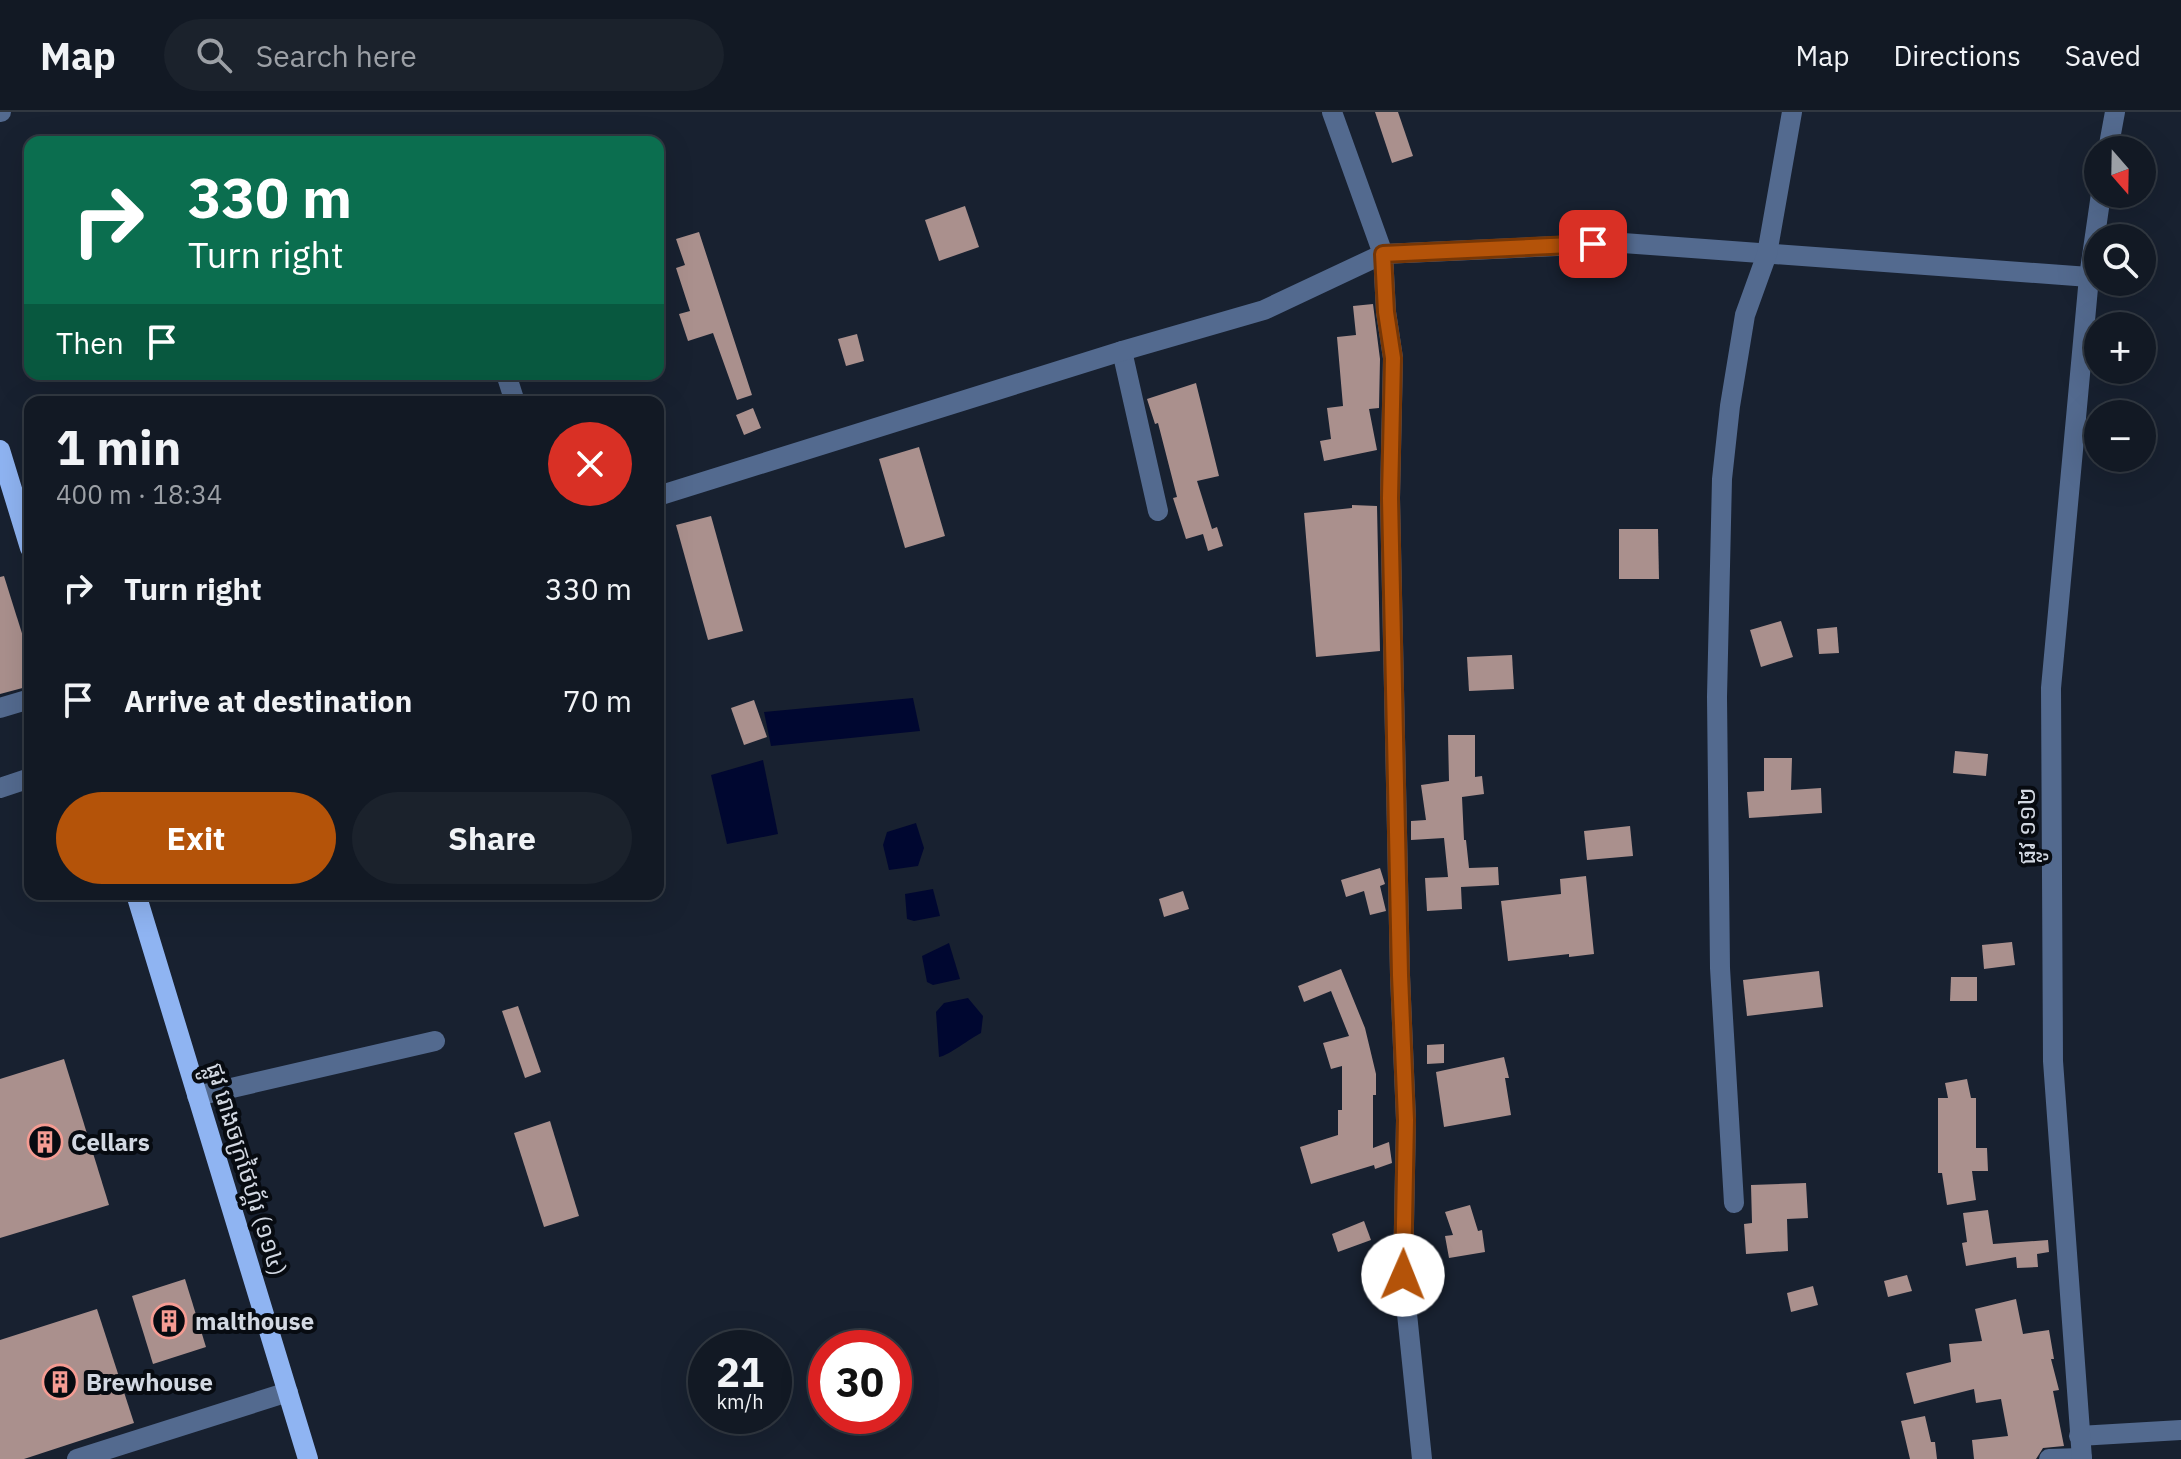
<!DOCTYPE html>
<html lang="en">
<head>
<meta charset="utf-8">
<style>
	body { margin:0; font-family:"IBM Plex Sans","Noto Sans Khmer",sans-serif; background:#1b222c; color:#f1f3f6; height:100vh; display:flex; flex-direction:column; font-size:30px; white-space:nowrap }
	* { box-sizing:border-box; margin:0 }
	p { font-size:26px; color:#9ca0a6 }
	.icon { flex:none; width:44px; height:44px; fill:none; stroke:currentColor; stroke-width:2; stroke-linecap:round; stroke-linejoin:round }
	.map { position:relative; flex:1; overflow:hidden }
	.sheet { position:absolute; left:24px; top:284px; width:640px; height:504px; display:flex; flex-direction:column; background:#121924; border-radius:16px; box-shadow:0 8px 32px #0002,0 0 0 2px #313841 }
	.sheet>* { flex:none }
	.banner { position:absolute; left:24px; top:24px; width:640px; height:244px; border-radius:16px; box-shadow:0 8px 32px #0002,0 0 0 2px #313841; background:#0b6e4f; color:#fff; overflow:hidden }
	.needle { width:52px; rotate:160deg }
	.fabs { position:absolute; left:2084px; top:24px; display:grid; gap:16px }
	.fabs a { display:grid; place-items:center; width:72px; height:72px; border-radius:50%; background:#121924; box-shadow:0 8px 32px #0002,0 0 0 2px #313841; font-size:40px }
	.speed { position:absolute; left:688px; top:1218px; display:flex; gap:16px; font-size:40px; font-weight:700; text-align:center }
	.speed>* { display:grid; place-content:center; width:104px; height:104px; border-radius:50%; background:#121924; box-shadow:0 8px 32px #0002,0 0 0 2px #313841; line-height:1 }
	.speed small { font-size:20px; font-weight:400 }
	.speed .limit { border:12px solid #d22; background:#fff; color:#111 }
	.pin { position:absolute; display:grid; place-items:center; width:68px; height:68px; color:#fff; margin:-34px; border-radius:16px; box-shadow:0 4px 12px #0006 }
	.me { position:absolute; width:88px; margin:-44px; rotate:1deg; stroke-linejoin:round; filter:drop-shadow(0 0 6px #0008) }
	.turn { display:flex; align-items:center; gap:28px; height:168px; padding:0 32px; font-size:36px }
	.turn .icon { width:104px; height:104px; stroke-width:2.5 }
	.turn b { display:block; font-size:56px; line-height:68px }
	.then { display:flex; align-items:center; height:76px; padding:0 32px; background:#0003; gap:16px; font-size:30px }
	.round { display:grid; place-items:center; flex:none; width:84px; height:84px; border-radius:42px; background:#1b222c }
	.headline { display:flex; align-items:center; justify-content:space-between; height:136px; padding:0 32px }
	h1 { font-size:48px; font-weight:700; line-height:60px }
	.cta { display:flex; gap:16px; margin-top:auto; padding:16px 32px }
	.cta a { flex:1; height:92px; border-radius:48px; background:#b45309; color:#fff; font-size:32px; font-weight:700; line-height:92px; text-align:center }
	.cta a+a { background:#1b222c; color:#f1f3f6 }
	ul { padding:0; list-style:none }
	li { display:flex; align-items:center; gap:24px; height:112px; padding:0 32px }
	li div { flex:1 }
	li b { display:block; font-size:30px }
	li em { font-style:normal }
	header { display:flex; align-items:center; gap:48px; box-sizing:border-box; height:112px; padding:0 40px; background:#121924; border-bottom:2px solid #313841 }
	header strong { font-size:38px }
	nav { display:flex; gap:44px; margin-inline-start:auto; font-size:28px }
	.search { width:560px; height:72px; background:#1b222c; display:flex; align-items:center; gap:20px; box-sizing:border-box; padding:0 28px; border-radius:44px; color:#9ca0a6; font-size:30px }
	.map>svg:first-child { display:block }
	.water { fill:#000730 }
	.building { fill:#aa908d }
	.lines { fill:none; stroke-linecap:round; stroke-linejoin:round }
	.minor { stroke:#536a8f; stroke-width:20 }
	.major { stroke:#8fb4f2; stroke-width:20 }
	.route-casing { stroke:#753606; stroke-width:20 }
	.route { stroke:#b45309; stroke-width:14 }
	.labels { text-anchor:middle; dominant-baseline:central; stroke-width:8; stroke-linejoin:round; paint-order:stroke }
	.street-label { font-size:24px; fill:#d2d8e2; stroke:#070b11 }
	.poi-label { font-size:24px; font-weight:bold; fill:#d2d8e2; stroke:#070b11; text-anchor:start }
</style>
</head>
<body>
<header>
<strong>Map</strong>
<div class="search"><svg class="icon" aria-label="search" viewBox="0 0 24 24"><circle cx="10" cy="10" r="6"/><path d="M15 15l6 6"/></svg>Search here</div>
<nav><a>Map</a><a>Directions</a><a>Saved</a></nav>
</header>
<div class="map">
<svg width="2181" height="1347" viewBox="0 0 2181 1347">
	<rect width="100%" height="100%" fill="#182130"/>
	<g class="water">
		<polygon points="913,586 920,619 771,634 764,600"/>
		<polygon points="763,648 778,722 727,732 711,663"/>
		<polygon points="916,711 924,736 918,754 889,758 883,733 887,720"/>
		<polygon points="933,777 940,804 914,809 907,807 905,782"/>
		<polygon points="949,831 960,867 933,873 927,870 922,844"/>
		<path d="M968 886 983 904 981 921C969 927 950 943 939 945L936 900 944 891Z"/>
	</g>
	<g class="building">
		<polygon points="1375,0 1398,0 1413,44 1392,51"/>
		<polygon points="965,94 979,135 939,149 925,108"/>
		<polygon points="699,120 752,283 737,288 713,221 688,229 679,202 690,199 676,156 685,153 676,127"/>
		<polygon points="1373,192 1380,247 1379,296 1369,297 1377,338 1324,349 1320,329 1331,327 1327,296 1343,294 1337,225 1356,223 1353,194"/>
		<polygon points="857,222 864,249 846,254 838,227"/>
		<polygon points="1196,271 1219,364 1197,369 1212,417 1217,415 1223,434 1208,439 1203,422 1186,427 1173,386 1177,385 1158,311 1155,312 1147,287"/>
		<polygon points="753,296 761,316 744,323 736,303"/>
		<polygon points="919,335 945,424 905,436 879,347"/>
		<polygon points="1352,393 1377,394 1380,539 1316,545 1304,401 1352,396"/>
		<polygon points="711,404 743,519 708,528 676,413"/>
		<polygon points="1619,417 1658,417 1659,467 1619,467"/>
		<polygon points="4,464 30,547 30,574 0,582 0,465"/>
		<polygon points="1781,509 1793,545 1761,555 1750,518"/>
		<polygon points="1837,515 1839,541 1819,542 1817,517"/>
		<polygon points="1512,543 1514,577 1469,579 1467,545"/>
		<polygon points="754,588 767,625 744,633 731,596"/>
		<polygon points="1448,623 1475,623 1475,665 1482,664 1484,682 1462,685 1464,728 1466,728 1469,756 1498,755 1499,773 1461,775 1462,797 1427,799 1425,766 1448,765 1444,726 1411,728 1411,709 1426,708 1421,673 1449,669"/>
		<polygon points="1955,639 1988,642 1986,664 1953,661"/>
		<polygon points="1764,646 1792,646 1791,678 1821,676 1822,701 1749,706 1747,680 1764,679"/>
		<polygon points="1630,714 1633,744 1587,748 1584,719"/>
		<polygon points="1380,756 1385,772 1380,774 1386,799 1370,803 1364,779 1346,785 1341,768"/>
		<polygon points="1586,764 1594,842 1569,845 1569,842 1508,849 1501,789 1561,782 1560,767"/>
		<polygon points="1183,779 1189,797 1164,805 1159,787"/>
		<polygon points="2012,830 2015,853 1984,857 1982,833"/>
		<polygon points="1341,857 1365,916 1376,962 1376,983 1373,983 1373,1036 1389,1030 1392,1051 1375,1057 1374,1053 1311,1072 1300,1035 1338,1023 1338,998 1342,998 1342,954 1331,957 1323,931 1349,924 1331,879 1304,890 1298,874"/>
		<polygon points="1819,859 1823,895 1747,904 1743,868"/>
		<polygon points="1951,865 1977,865 1977,889 1950,889"/>
		<polygon points="518,894 541,960 525,966 502,899"/>
		<polygon points="1444,932 1444,951 1427,952 1427,933"/>
		<polygon points="1504,945 1509,966 1505,966 1511,1003 1444,1015 1436,960"/>
		<polygon points="64,947 109,1093 0,1126 0,967"/>
		<polygon points="1967,967 1971,986 1976,986 1976,1036 1987,1036 1988,1059 1972,1059 1976,1088 1947,1093 1942,1061 1938,1061 1938,986 1948,986 1945,971"/>
		<polygon points="550,1009 579,1104 544,1115 514,1021"/>
		<polygon points="1806,1071 1808,1106 1787,1107 1788,1139 1746,1142 1744,1112 1752,1111 1751,1073"/>
		<polygon points="1470,1093 1478,1119 1482,1118 1485,1140 1449,1146 1445,1124 1453,1123 1445,1100"/>
		<polygon points="1988,1098 1993,1132 2048,1128 2049,1140 2037,1142 2038,1155 2017,1156 2016,1145 1966,1154 1962,1131 1967,1130 1963,1101"/>
		<polygon points="1364,1109 1371,1128 1338,1140 1332,1122"/>
		<polygon points="1907,1163 1912,1179 1888,1185 1884,1169"/>
		<polygon points="185,1167 206,1235 153,1252 132,1184"/>
		<polygon points="1813,1174 1818,1193 1791,1200 1787,1181"/>
		<polygon points="2016,1187 2023,1222 2049,1218 2054,1247 2051,1247 2059,1278 2053,1279 2064,1334 2043,1336 2036,1347 1974,1347 1972,1328 2008,1324 2001,1287 1976,1291 1974,1277 1914,1292 1906,1261 1951,1250 1949,1232 1982,1229 1975,1197"/>
		<polygon points="97,1197 134,1311 24,1347 0,1347 0,1228"/>
		<polygon points="1925,1304 1931,1330 1935,1330 1937,1347 1910,1347 1901,1309"/>
	</g>
	<g class="lines">
		<g class="minor">
			<polyline points="0,0 1,0"/>
			<polyline points="1332,0 1383,142 1386,200 1393,246 1390,386 1400,863 1406,1008 1403,1163 1422,1347"/>
			<polyline points="2108,38 2115,0"/>
			<polyline points="1122,239 1158,399"/>
			<polyline points="506,262 515,290"/>
			<polyline points="658,384 1122,239 1264,198 1383,142 1623,131 2089,165"/>
			<polyline points="0,596 30,587"/>
			<polyline points="0,676 30,666"/>
			<polyline points="197,984 435,929"/>
			<polyline points="1734,1091 1720,856 1717,585 1722,367 1730,294 1745,203 1767,142 1792,0"/>
			<polyline points="2079,1324 2181,1318"/>
			<polyline points="77,1347 288,1280"/>
			<polyline points="2049,1347 2082,1346"/>
			<polyline points="2082,1347 2053,949 2051,576 2089,165 2101,82"/>
		</g>
		<g class="major">
			<polyline points="0,338 30,436"/>
			<polyline points="136,782 308,1347"/>
		</g>
	</g>
	<g class="lines">
		<g class="route-casing">
			<polyline id="route" points="1403,1163 1406,1008 1400,863 1390,386 1393,246 1386,200 1383,142 1593,132"/>
		</g>
		<use href="#route" class="route"/>
	</g>
	<defs>
		<g id="building-ring" transform="scale(1.8)"><circle r="9.5" fill="#070b11" stroke="#f59c93" stroke-width="1.5"/><path d="M-4-6H4V6H1V3H-1V6H-4ZM-2.5-4.3h1.7v1.8h-1.7ZM.8-4.3h1.7v1.8H.8ZM-2.5-1h1.7V.8h-1.7ZM.8-1h1.7V.8H.8Z" fill="#f59c93"/></g>
	</defs>
	<g fill-rule="evenodd">
		<use href="#building-ring" x="45" y="1030"/>
		<use href="#building-ring" x="169" y="1209"/>
		<use href="#building-ring" x="60" y="1270"/>
	</g>
	<g class="labels">
		<g class="street-label">
			<text transform="translate(2026 714) rotate(-90)">ផ្លូវ ១១២</text>
			<text transform="translate(247 1057) rotate(73)">ផ្លូវ រោងចក្រថៃហ្គ័រ (១១៤)</text>
		</g>
		<g class="poi-label">
			<text x="71" y="1030">Cellars</text>
			<text x="195" y="1209">malthouse</text>
			<text x="86" y="1270">Brewhouse</text>
		</g>
	</g>
</svg>
<div class="fabs">
<a><svg class="needle" viewBox="-14 -14 28 28"><path d="M0-13l5 13h-10z" fill="#e53935"/><path d="M0 13l5-13h-10z" fill="#9ca0a6"/></svg></a>
<a><svg class="icon" aria-label="search" viewBox="0 0 24 24"><circle cx="10" cy="10" r="6"/><path d="M15 15l6 6"/></svg></a>
<a>+</a>
<a>−</a>
</div>
<div class="speed"><div>21<small>km/h</small></div><div class="limit">30</div></div>
<div class="pin" style="left:1593px;top:132px;background:#d93025"><svg class="icon" aria-label="arrive" viewBox="0 0 24 24"><path d="M6 21V4h12l-3 4 3 4H6"/></svg></div>
<svg class="me" style="left:1403px;top:1163px" viewBox="-20 -20 40 40"><circle r="19" fill="#fff"/><path d="M0-13L10 11 0 6-10 11z" fill="#b45309"/></svg>
<div class="banner">
<div class="turn"><svg class="icon" aria-label="right" viewBox="0 0 24 24"><path d="M7 20v-9h11M14 6l5 5-5 5"/></svg><div><b>330 m</b>Turn right</div></div>
<div class="then">Then<svg class="icon" aria-label="arrive" viewBox="0 0 24 24"><path d="M6 21V4h12l-3 4 3 4H6"/></svg></div>
</div>
<section class="sheet">
<div class="headline"><div><h1>1 min</h1><p>400 m · 18:34</p></div><a class="round" style="background:#d93025;color:#fff"><svg class="icon" aria-label="close" viewBox="0 0 24 24"><path d="M6 6l12 12M18 6L6 18"/></svg></a></div>
<ul>
<li><svg class="icon" aria-label="right" viewBox="0 0 24 24"><path d="M7 20v-9h11M14 6l5 5-5 5"/></svg><div><b>Turn right</b></div><em>330 m</em></li>
<li><svg class="icon" aria-label="arrive" viewBox="0 0 24 24"><path d="M6 21V4h12l-3 4 3 4H6"/></svg><div><b>Arrive at destination</b></div><em>70 m</em></li>
</ul>
<div class="cta"><a>Exit</a><a>Share</a></div>
</section>
</div>
</body>
</html>
